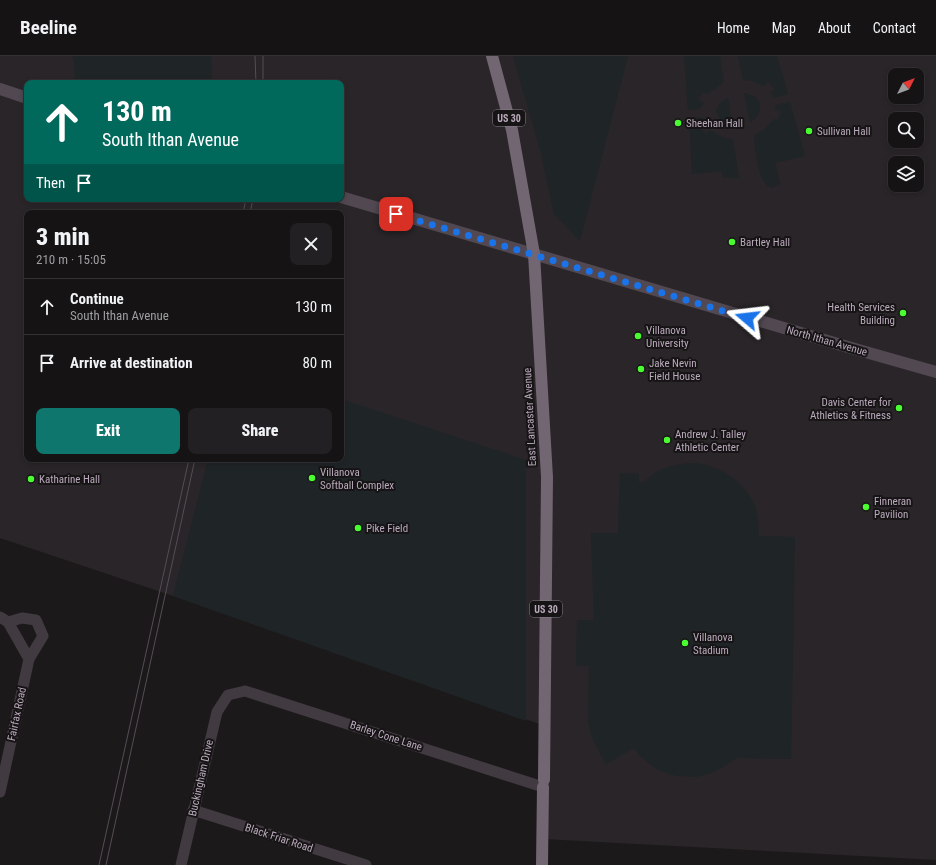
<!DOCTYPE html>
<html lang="en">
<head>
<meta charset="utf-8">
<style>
	body { margin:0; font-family:"Roboto Condensed",sans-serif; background:#222022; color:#f1f3f6; height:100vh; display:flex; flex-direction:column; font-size:15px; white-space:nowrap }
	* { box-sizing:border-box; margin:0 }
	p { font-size:13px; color:#9d9ea0 }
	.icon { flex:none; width:22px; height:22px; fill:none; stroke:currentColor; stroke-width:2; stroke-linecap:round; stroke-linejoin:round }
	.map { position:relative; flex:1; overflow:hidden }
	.panel { position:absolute; left:24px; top:154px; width:320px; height:252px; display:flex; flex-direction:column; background:#151314; border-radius:8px; box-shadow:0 2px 6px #0003,0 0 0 1px #343234 }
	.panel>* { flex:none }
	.hud { position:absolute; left:24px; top:24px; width:320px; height:122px; border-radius:8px; box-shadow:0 2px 6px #0003,0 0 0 1px #343234; background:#00695c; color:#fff; overflow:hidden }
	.needle { width:26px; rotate:48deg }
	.tools { position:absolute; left:888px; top:12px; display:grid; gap:8px }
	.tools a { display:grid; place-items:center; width:36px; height:36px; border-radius:8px; background:#151314; box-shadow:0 2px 6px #0003,0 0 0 1px #343234; font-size:20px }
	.pin { position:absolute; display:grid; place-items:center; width:34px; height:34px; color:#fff; margin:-17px; border-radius:8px; box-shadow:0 2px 6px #0006 }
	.me { position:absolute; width:44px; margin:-22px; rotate:287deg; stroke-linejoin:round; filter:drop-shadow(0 0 3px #0008) }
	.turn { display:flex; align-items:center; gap:14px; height:84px; padding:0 12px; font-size:18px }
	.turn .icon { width:52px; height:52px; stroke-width:2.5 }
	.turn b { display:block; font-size:28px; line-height:34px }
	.then { display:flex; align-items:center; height:38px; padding:0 12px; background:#0003; gap:8px; font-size:15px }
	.round { display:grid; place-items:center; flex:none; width:42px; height:42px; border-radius:8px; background:#222022 }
	.overview { display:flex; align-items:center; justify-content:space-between; height:68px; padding:0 12px }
	h1 { font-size:24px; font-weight:800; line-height:30px }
	.action { display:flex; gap:8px; margin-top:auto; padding:8px 12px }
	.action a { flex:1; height:46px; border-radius:8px; background:#0f766e; color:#fff; font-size:16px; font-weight:800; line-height:46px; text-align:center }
	.action a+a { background:#222022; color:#f1f3f6 }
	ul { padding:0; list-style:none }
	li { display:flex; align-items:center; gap:12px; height:56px; padding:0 12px; border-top:1px solid #343234 }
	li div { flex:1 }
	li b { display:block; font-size:15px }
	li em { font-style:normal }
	header { display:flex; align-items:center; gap:24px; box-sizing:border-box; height:56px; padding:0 20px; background:#151314; border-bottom:1px solid #343234 }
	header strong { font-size:19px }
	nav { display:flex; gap:22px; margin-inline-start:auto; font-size:14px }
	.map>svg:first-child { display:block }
	.built { fill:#292528; fill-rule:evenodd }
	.green { fill:#1f2427 }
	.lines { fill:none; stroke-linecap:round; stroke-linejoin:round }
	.street { stroke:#413a41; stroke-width:11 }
	.secondary { stroke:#514851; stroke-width:12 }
	.highway { stroke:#726672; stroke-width:12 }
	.tram { stroke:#564d56; stroke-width:1 }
	.route { stroke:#1a73e8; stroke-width:7; stroke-dasharray:0 12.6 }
	.poi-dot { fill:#4afd30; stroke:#171416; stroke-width:1.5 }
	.labels { text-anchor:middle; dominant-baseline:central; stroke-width:4; stroke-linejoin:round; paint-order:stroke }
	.shield { fill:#171416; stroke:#897e8a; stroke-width:1 }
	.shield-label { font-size:10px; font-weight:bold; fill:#baabbc }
	.poi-label { font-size:11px; fill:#baabbc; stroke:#171416; text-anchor:start }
	.street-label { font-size:11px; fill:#baabbc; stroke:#171416 }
</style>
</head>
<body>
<header>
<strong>Beeline</strong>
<nav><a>Home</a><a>Map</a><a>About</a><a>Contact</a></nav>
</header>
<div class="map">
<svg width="936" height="809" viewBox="0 0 936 809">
	<rect width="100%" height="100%" fill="#1c191b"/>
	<path class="built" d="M0 0H936V804L543 783 545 670 173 540 0 482ZM895 19H917V41H895ZM27 27H341V143H27ZM895 63H917V85H895ZM895 107H917V129H895ZM27 157H341V403H27Z"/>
	<g class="green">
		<polygon points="72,0 211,0 212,27 75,27 74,5"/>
		<polygon points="513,0 628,0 580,185 554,158 540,94"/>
		<path d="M684 0H720L724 26 708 38 703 36 698 44 704 47C700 54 696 54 688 54Z"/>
		<polygon points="738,0 777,0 788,38 773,42 771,36 775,33 768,26 764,30 752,25 743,24"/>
		<path d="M744 37 754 40 760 47C761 56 758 62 750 66Z"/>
		<path d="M728 41 732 69C723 67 718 62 716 54L720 47Z"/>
		<path d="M790 46 805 100 775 107 780 127 779 129 771 132C757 126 756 96 754 83L756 78 764 74 774 63 778 64 781 55 775 54 776 49Z"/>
		<polygon points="700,61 705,63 705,66 700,71 706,78 710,74 722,81 733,84 739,122 723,122 722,115 692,118 689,62"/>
		<polygon points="341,343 526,404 526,665 173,540 208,403 341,403"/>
		<path d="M691 407C718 408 744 424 755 450 758 460 759 470 759 480L795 481 791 703 736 702 724 711 712 717 696 721 678 720 669 718 655 712 640 700 634 692 606 708 591 680 588 665 589 610 576 609 577 564H594L591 477H618L620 417 639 418V426C645 427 649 421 655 417 666 410 678 408 691 407Z"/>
	</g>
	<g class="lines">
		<g class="street">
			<polyline points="0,561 8,566 29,603"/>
			<polyline points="0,736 29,603 43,580 36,564 22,562 8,566"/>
			<polyline points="193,754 366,809"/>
			<polyline points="181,809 217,656 228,639 245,635 543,731"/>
		</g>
		<g class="secondary">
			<polyline points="0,33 27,42"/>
			<polyline points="341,141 848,291 936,316"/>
		</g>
		<g class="highway">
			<polyline points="492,0 512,74 534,198 547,421 544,724"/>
			<polyline points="542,809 543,731"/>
		</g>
		<g class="tram">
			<polyline points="255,0 256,27"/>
			<polyline points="263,0 263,27"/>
			<polyline points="243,157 246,143"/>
			<polyline points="250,157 253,143"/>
			<polyline points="99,809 189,403"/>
			<polyline points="106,809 195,403"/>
		</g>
	</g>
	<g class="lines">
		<polyline class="route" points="396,158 747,262"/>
	</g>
	<g class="poi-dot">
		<circle cx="678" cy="67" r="4"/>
		<circle cx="809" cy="75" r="4"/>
		<circle cx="732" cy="186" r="4"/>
		<circle cx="903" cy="257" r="4"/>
		<circle cx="638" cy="280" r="4"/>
		<circle cx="641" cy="313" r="4"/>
		<circle cx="899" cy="352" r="4"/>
		<circle cx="667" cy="384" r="4"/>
		<circle cx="312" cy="422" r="4"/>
		<circle cx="31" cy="423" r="4"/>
		<circle cx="866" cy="451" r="4"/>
		<circle cx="358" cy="472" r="4"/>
		<circle cx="685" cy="587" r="4"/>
	</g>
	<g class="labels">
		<g class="shield">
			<rect x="493" y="54" width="32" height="16" rx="3"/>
			<rect x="530" y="545" width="32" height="16" rx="3"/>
		</g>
		<g class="shield-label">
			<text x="509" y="62">US 30</text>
			<text x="546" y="553">US 30</text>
		</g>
		<g class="poi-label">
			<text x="686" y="67">Sheehan Hall</text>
			<text x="817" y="75">Sullivan Hall</text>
			<text x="740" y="186">Bartley Hall</text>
			<text x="895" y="251" text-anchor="end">Health Services<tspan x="895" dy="13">Building</tspan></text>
			<text x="646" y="274">Villanova<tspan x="646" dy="13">University</tspan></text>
			<text x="649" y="307">Jake Nevin<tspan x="649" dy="13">Field House</tspan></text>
			<text x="891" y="346" text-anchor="end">Davis Center for<tspan x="891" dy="13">Athletics &amp; Fitness</tspan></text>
			<text x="675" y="378">Andrew J. Talley<tspan x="675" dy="13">Athletic Center</tspan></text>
			<text x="320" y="416">Villanova<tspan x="320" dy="13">Softball Complex</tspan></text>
			<text x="39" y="423">Katharine Hall</text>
			<text x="874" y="445">Finneran<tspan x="874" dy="13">Pavilion</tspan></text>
			<text x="366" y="472">Pike Field</text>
			<text x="693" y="581">Villanova<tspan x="693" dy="13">Stadium</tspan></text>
		</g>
		<g class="street-label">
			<text transform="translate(827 285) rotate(16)">North Ithan Avenue</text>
			<text transform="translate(530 361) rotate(-93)">East Lancaster Avenue</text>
			<text transform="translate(17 658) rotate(-78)">Fairfax Road</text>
			<text transform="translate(386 680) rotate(18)">Barley Cone Lane</text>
			<text transform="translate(201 722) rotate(-77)">Buckingham Drive</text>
			<text transform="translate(279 782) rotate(18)">Black Friar Road</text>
		</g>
	</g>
</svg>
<div class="tools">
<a><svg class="needle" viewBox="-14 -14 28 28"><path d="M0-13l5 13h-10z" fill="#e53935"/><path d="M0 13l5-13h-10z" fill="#9d9ea0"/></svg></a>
<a><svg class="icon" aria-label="search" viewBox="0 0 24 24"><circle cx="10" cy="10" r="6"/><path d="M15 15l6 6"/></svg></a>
<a><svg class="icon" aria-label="layers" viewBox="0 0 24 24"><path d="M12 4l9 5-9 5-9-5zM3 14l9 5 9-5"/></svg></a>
</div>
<div class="pin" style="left:396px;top:158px;background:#d93025"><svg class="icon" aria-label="arrive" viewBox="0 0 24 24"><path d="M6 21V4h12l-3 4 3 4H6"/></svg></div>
<svg class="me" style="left:747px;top:262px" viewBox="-20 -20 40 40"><path d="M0-17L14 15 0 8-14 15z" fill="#1a73e8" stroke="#fff" stroke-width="4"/></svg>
<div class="hud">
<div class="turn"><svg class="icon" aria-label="ahead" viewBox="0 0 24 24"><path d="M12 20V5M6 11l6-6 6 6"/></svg><div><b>130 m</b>South Ithan Avenue</div></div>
<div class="then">Then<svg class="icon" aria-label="arrive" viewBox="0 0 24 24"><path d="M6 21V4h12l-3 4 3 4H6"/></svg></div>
</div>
<section class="panel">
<div class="overview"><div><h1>3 min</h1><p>210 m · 15:05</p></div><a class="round"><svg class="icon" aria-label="close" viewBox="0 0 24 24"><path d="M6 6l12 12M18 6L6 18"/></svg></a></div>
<ul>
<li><svg class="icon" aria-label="ahead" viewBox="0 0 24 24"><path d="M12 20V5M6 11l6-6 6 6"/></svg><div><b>Continue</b><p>South Ithan Avenue</p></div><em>130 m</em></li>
<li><svg class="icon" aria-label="arrive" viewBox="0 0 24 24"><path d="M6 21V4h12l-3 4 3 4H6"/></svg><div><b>Arrive at destination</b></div><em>80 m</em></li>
</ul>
<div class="action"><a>Exit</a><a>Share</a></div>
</section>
</div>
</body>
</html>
